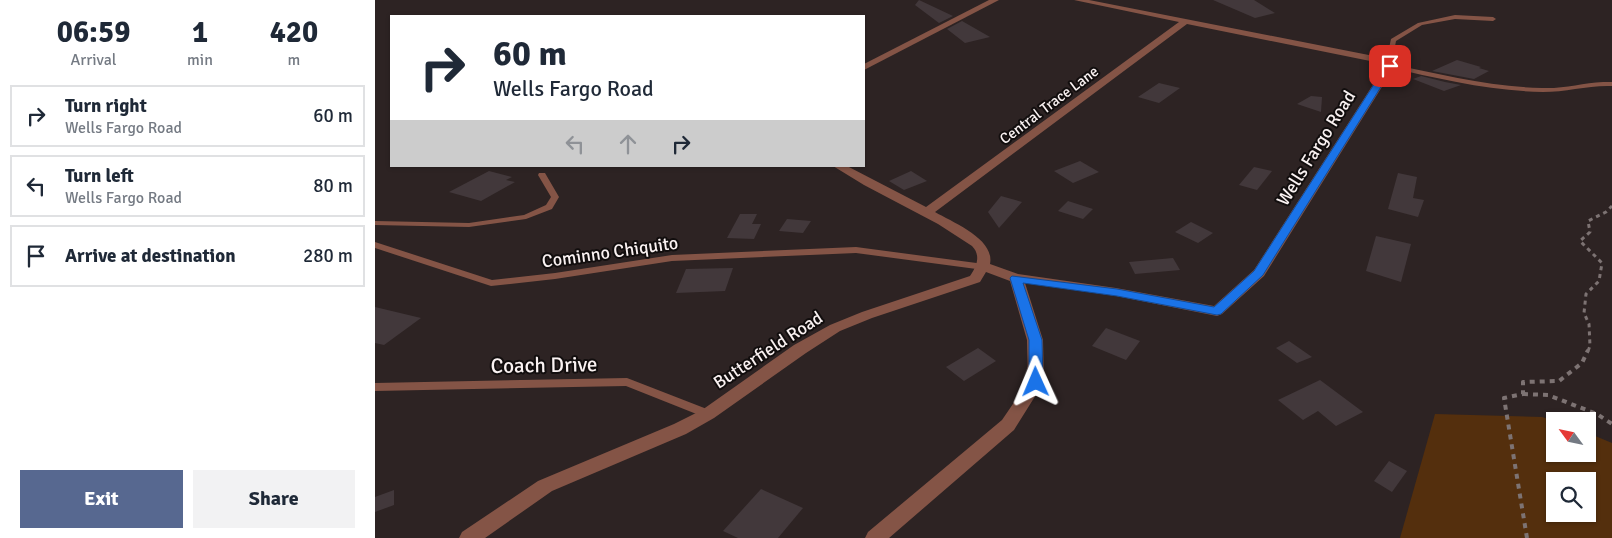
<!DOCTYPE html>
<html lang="en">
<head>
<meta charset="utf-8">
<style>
	body { margin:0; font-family:Signika,sans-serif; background:#f2f2f3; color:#1f2937; height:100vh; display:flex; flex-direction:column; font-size:19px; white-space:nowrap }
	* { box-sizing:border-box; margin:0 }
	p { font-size:16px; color:#747a83 }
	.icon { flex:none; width:28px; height:28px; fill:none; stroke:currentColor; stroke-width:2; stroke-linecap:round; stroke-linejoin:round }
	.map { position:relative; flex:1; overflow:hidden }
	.panel { display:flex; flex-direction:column; background:#fff; width:375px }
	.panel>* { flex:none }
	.banner { position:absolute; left:15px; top:15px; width:475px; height:152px; border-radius:0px; box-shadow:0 1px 4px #0004; background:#fff; color:#1f2937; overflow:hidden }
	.needle { width:32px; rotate:303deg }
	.buttons { position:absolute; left:1171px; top:412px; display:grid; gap:10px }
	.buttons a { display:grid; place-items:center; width:50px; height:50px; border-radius:0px; background:#fff; box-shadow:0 1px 4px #0004; font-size:25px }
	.pin { position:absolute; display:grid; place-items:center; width:42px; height:42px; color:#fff; margin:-21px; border-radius:10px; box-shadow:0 2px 8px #0006 }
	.me { position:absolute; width:55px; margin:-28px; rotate:359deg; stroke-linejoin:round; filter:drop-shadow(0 0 4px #0008) }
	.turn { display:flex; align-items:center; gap:18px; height:105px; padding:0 20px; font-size:22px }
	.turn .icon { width:65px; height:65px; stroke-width:2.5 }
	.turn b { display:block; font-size:35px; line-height:42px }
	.lanes { display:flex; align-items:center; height:48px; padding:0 20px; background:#0003; justify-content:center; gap:25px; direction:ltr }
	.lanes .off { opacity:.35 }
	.eta { display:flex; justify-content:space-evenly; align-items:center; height:85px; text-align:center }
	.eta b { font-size:30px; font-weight:800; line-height:35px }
	.cta { display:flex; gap:10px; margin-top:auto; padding:10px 20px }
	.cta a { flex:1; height:58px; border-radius:0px; background:#576890; color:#fff; font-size:20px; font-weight:800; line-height:58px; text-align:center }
	.cta a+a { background:#f2f2f3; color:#1f2937 }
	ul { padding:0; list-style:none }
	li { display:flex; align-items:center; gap:15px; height:62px; margin:0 10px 8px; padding:0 10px; border:2px solid #e0e1e3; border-radius:0px }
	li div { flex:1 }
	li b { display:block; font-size:19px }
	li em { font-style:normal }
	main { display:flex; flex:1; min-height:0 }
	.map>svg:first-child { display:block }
	.green { fill:#542f0d; fill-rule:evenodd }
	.building { fill:#42383b }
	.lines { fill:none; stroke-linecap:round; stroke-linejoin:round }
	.path-far1 { stroke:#7d7373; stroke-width:3; stroke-dasharray:4 4; stroke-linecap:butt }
	.path { stroke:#7d7373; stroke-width:4; stroke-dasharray:5 5; stroke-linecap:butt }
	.service { fill:#845446; fill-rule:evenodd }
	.minor { fill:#845446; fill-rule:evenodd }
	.route { fill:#1a73e8; stroke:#114b97 }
	.labels { text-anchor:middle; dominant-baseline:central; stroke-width:4; stroke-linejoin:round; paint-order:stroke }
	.far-street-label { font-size:15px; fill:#faf2f2; stroke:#120e0e }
	.street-label { font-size:18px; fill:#faf2f2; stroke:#120e0e }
	.near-street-label { font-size:21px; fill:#faf2f2; stroke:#120e0e }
</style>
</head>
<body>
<main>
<section class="panel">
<div class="eta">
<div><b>06:59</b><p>Arrival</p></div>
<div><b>1</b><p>min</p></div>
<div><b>420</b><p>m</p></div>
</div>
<ul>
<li><svg class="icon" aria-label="right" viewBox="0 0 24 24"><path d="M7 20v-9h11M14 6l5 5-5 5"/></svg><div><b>Turn right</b><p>Wells Fargo Road</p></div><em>60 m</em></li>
<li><svg class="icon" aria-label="left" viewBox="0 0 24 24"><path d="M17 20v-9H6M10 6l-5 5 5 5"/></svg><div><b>Turn left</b><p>Wells Fargo Road</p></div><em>80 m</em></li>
<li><svg class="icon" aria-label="arrive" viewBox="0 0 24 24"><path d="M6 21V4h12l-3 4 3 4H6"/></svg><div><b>Arrive at destination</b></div><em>280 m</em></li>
</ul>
<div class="cta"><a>Exit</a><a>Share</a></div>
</section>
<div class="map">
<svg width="1237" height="538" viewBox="0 0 1237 538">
	<rect width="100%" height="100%" fill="#2d2323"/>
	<path class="green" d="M1060 414 1167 417 1180 421V454H1212L1213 433 1237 443V538H1025ZM1180 481H1212V514H1180Z"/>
	<g class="building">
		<polygon points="544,0 578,16 564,23 540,5"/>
		<polygon points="838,0 879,0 900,13 880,18"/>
		<polygon points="587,21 615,37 590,43 572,29"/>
		<polygon points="1082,60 1106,67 1104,68 1114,71 1099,79 1057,71"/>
		<polygon points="1046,76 1070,82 1086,85 1069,91 1038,79"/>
		<polygon points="784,83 805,88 784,103 763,97"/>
		<polygon points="936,96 947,97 946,112 922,104"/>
		<polygon points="705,161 724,172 698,183 679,171"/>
		<polygon points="879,167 897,171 882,190 864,185"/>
		<polygon points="114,171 137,177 131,180 140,182 106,201 74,192"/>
		<polygon points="536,171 552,181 529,190 514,181"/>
		<polygon points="1023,173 1042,177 1038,198 1049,200 1043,217 1013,209"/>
		<polygon points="626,196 647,202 624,228 613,212"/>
		<polygon points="693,201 718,209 708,219 683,211"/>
		<polygon points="365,214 382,214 377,224 386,224 379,239 352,238"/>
		<polygon points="412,219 436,221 428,233 404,231"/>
		<polygon points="816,222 838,233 823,243 800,232"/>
		<polygon points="1001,236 1036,244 1026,282 991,271"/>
		<polygon points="798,258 805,270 760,274 754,262"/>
		<polygon points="358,268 350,291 301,293 311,269"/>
		<polygon points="0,307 46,318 9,345 0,343"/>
		<polygon points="731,328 765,341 751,360 717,346"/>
		<polygon points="914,341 937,357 922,363 901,348"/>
		<polygon points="603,348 621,361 589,381 571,367"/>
		<polygon points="945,380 988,412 961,426 943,411 928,420 903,400"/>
		<polygon points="1014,461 1032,471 1017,492 999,481"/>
		<polygon points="386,489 428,508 403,538 363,538 348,531"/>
		<polygon points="19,490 19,505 0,512 0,497"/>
	</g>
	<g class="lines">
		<polyline class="path-far1" points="1213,351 1215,346 1214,324 1209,313 1211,294 1224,281 1227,263 1205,241 1215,232 1213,221 1231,212 1237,206"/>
		<g class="path">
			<polyline points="1148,394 1173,395 1222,414 1237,424"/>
			<polyline points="1152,538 1129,398 1148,394 1148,382 1184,381 1207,363 1213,350"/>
		</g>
		<g class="service">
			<polygon points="1080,15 1118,17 1121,19 1118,21 1080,19 1047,25 1021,41 1017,62 1014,64 1011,62 1016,39 1043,23"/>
			<path d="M1015 64C1065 74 1116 87 1167 88 1188 89 1208 83 1228 82H1237V86C1214 85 1191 92 1168 92 1116 91 1064 79 1013 67V65Z"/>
			<polygon points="164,173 170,173 184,197 177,209 151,219 94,227 0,225 0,221 94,223 149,215 171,205 176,197 163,175"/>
			<polygon points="0,242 117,280 180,273 297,255 481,247 609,264 613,267 609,270 481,253 297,261 180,279 116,286 0,248"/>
			<polygon points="252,378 337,411 338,414 337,417 333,418 329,417 251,386 0,391 0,383"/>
		</g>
		<g class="minor">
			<polygon points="614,0 624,0 489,70 489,64"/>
			<path d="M699 0H714L1014 59 1018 62 1020 66 889 276 847 314 842 316 741 296 650 283 668 340 669 382 639 430 514 538H490L493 532 627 420 653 382 652 340 635 281 611 272 605 282 497 318 465 331 431 353 339 418 311 434 177 491 110 538H84L87 532 163 481 299 424 327 410 419 345 455 325 487 312 595 276C602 266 606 255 597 246L563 224 489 185 458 166H472L551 207 804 22ZM812 24 1010 64V66L879 270 839 306 741 288 643 274 615 264C620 239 579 223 560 212Z"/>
		</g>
	</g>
	<polygon class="route" points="1012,64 1019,66 888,275 846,314 842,315 742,296 648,283 667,340 668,382 666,385 656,385 654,382 654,340 635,278 637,276 742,289 839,307 879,271"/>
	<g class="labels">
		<g class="far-street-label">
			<text transform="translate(674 105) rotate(-37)">Central Trace Lane</text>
		</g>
		<g class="street-label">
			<text transform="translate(941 148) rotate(-58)">Wells Fargo Road</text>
			<text transform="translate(235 252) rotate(-8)">Cominno Chiquito</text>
			<text transform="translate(393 350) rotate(-33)">Butterfield Road</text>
		</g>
		<g class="near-street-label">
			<text transform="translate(169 365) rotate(-1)">Coach Drive</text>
		</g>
	</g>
</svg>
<div class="buttons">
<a><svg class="needle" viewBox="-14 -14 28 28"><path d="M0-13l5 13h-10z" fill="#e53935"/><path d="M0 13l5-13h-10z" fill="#747a83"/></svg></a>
<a><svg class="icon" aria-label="search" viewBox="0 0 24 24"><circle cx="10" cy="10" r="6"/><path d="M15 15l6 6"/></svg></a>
</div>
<div class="pin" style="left:1015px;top:66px;background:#d93025"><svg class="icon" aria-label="arrive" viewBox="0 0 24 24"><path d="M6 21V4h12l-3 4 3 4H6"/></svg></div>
<svg class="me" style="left:661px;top:382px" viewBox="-20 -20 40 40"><path d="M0-17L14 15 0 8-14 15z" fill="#1a73e8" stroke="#fff" stroke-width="4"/></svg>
<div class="banner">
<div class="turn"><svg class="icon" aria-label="right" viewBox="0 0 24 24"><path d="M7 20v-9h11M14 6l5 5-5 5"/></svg><div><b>60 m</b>Wells Fargo Road</div></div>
<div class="lanes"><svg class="icon off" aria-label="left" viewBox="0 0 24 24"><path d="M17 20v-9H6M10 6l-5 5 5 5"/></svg><svg class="icon off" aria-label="ahead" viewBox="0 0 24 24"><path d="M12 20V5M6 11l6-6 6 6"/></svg><svg class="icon" aria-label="right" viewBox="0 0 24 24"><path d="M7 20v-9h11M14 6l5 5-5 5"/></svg></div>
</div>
</div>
</main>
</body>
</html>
